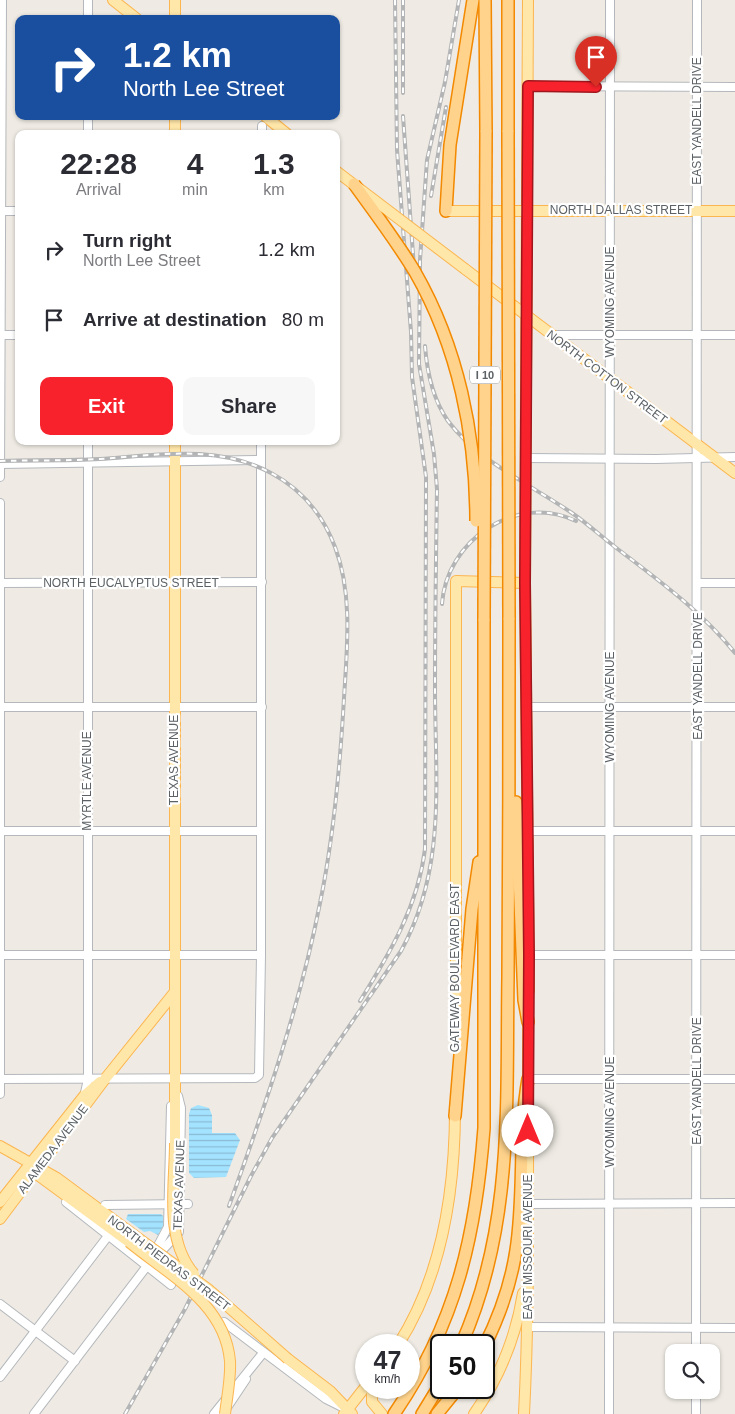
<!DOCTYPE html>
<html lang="en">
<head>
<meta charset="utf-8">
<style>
	body { margin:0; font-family:Helvetica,sans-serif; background:#f7f7f7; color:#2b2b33; height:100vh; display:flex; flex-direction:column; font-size:19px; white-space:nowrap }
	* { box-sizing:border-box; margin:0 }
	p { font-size:16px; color:#7c7c81 }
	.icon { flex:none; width:28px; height:28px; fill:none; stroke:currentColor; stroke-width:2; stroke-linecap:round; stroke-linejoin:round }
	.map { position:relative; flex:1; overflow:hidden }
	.side { position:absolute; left:15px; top:130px; width:325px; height:315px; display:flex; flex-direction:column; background:#fff; border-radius:10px; box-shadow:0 1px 4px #0004 }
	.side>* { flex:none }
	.top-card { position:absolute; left:15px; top:15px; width:325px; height:105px; border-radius:10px; box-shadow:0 1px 4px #0004; background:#1a4fa0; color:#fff; overflow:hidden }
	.buttons { position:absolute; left:665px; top:1344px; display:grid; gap:10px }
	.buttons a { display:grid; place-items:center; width:55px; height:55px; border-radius:10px; background:#fff; box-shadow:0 1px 4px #0004; font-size:25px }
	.speed { position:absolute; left:355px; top:1334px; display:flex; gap:10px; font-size:25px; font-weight:700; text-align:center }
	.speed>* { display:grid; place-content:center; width:65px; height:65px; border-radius:50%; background:#fff; box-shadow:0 1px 4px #0004; line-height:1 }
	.speed small { font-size:12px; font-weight:400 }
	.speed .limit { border:2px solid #111; border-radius:8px; background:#fff; color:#111 }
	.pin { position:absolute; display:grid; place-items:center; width:42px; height:42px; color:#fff; margin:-51px -21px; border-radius:50% 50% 50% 0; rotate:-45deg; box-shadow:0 0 5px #0007 }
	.pin .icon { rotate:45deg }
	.me { position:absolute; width:55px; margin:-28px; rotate:0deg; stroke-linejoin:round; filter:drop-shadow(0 0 4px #0008) }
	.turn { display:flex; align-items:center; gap:18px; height:105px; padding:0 25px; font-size:22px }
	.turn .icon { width:65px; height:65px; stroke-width:2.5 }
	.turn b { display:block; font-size:35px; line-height:42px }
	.eta { display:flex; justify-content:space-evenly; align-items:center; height:85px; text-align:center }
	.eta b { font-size:30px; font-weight:700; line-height:35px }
	.cta { display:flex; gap:10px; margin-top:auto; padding:10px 25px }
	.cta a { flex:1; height:58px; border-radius:10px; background:#f7222c; color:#fff; font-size:20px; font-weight:700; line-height:58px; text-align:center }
	.cta a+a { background:#f7f7f7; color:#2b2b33 }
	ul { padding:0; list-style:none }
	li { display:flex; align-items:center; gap:15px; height:70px; padding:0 25px }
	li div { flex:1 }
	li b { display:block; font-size:19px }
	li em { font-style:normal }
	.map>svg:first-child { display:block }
	.water { fill:url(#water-rules) }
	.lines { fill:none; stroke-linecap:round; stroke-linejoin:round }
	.minor-casing { stroke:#b4b8bc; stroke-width:10 }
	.major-casing { stroke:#fcb650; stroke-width:12 }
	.highway-casing { stroke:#f38900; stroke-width:14 }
	.minor { stroke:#fff; stroke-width:8 }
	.major { stroke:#ffe6a9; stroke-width:10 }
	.highway { stroke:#ffd38b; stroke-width:11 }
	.rail-casing { stroke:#b3b4b5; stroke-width:4 }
	.rail { stroke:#fff; stroke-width:2; stroke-dasharray:5.5; stroke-linecap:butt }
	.major-bridge-casing { stroke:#fcb650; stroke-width:12; stroke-linecap:butt }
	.highway-bridge-casing { stroke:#f38900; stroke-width:14; stroke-linecap:butt }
	.major-bridge { stroke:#ffe6a9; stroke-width:10 }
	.highway-bridge { stroke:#ffd38b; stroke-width:11 }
	.route-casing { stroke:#a1161d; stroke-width:12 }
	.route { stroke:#f7222c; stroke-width:9 }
	.labels { text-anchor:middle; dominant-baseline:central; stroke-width:4.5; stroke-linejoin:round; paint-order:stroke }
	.shield { fill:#fff; stroke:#8c9093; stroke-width:1 }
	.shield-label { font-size:11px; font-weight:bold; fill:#5b6165 }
	.street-label { font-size:12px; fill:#5b6165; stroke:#fff }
</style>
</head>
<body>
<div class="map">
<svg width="735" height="1414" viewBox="0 0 735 1414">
	<defs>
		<pattern id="water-rules" width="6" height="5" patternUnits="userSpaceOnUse" patternTransform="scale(1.25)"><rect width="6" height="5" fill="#a4e3ff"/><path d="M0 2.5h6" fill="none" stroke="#89bbd2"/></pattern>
	</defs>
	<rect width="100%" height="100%" fill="#efebe4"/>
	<g class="water">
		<polygon points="198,1105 209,1108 212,1115 212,1133 235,1133 240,1140 226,1177 194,1178 189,1173 189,1114 191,1108"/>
		<polygon points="128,1214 161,1214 163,1216 163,1226 158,1235 150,1231 144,1232 126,1219"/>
	</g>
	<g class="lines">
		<g class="minor-casing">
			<g id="minor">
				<polyline points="88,19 88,0"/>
				<polyline points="529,86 735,87"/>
				<polyline points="88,116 88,134"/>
				<polyline points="262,134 262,126"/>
				<polyline points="0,211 19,211"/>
				<polyline points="0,335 19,335"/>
				<polyline points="552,335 735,335"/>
				<polyline points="526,458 656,459 735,457"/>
				<polyline points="0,464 261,460"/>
				<polyline points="0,477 2,0"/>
				<polyline points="0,503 0,1094"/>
				<polyline points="0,583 262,582"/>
				<polyline points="698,583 735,583"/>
				<polyline points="0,707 262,707"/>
				<polyline points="526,707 735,707"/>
				<polyline points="0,831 261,831"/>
				<polyline points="526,831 735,831"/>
				<polyline points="0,955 261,955"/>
				<polyline points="529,955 735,955"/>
				<polyline points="0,1079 255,1078 259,1075 261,955 261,441"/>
				<polyline points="528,1079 735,1079"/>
				<polyline points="84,1097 88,1079 88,441"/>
				<polyline points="66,1202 171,1285"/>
				<polyline points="528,1204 735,1203"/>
				<polyline points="105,1205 188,1204"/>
				<polyline points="156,1257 179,1232 181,1108 178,1096"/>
				<polyline points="0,1304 75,1361"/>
				<polyline points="224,1322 326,1399 344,1408"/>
				<polyline points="528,1327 735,1328"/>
				<polyline points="696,1352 697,0"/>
				<polyline points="0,1377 108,1236"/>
				<polyline points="696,1390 696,1414"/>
				<polyline points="226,1409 246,1379"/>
				<polyline points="34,1414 147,1266 168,1227 171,1106"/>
				<polyline points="214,1414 263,1353"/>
				<polyline points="609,1414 610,0"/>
			</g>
		</g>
		<g class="major-casing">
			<g id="major">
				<polyline points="113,0 137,19"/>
				<polyline points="528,0 525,583 529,991"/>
				<polyline points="175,19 175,0"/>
				<polyline points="265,116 287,134"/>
				<polyline points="175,134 175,116"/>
				<polyline points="446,211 735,211"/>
				<polyline points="465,269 735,473"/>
				<polyline points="175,441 175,1143"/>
				<polyline points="528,1015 528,1086"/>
				<polyline points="456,1047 456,581 525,583"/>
				<polyline points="0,1146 57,1178 134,1235"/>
				<polyline points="31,1170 129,1242"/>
				<polyline points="0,1202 84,1096 100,1082"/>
				<polyline points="0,1219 105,1079 174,993"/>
				<path d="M398 1345C443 1275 455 1190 455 1109"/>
				<polyline points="288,1359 330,1391 352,1414"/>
				<polyline points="372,1388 372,1402 382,1414"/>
				<polyline points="344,1414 366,1386"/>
				<path d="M474 1414C499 1378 516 1337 523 1293"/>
				<path d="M524 1414C529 1317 528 1220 528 1123"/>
			</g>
		</g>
		<g class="highway-casing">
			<g id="highway">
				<polyline points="485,0 486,132"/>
				<polyline points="508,132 508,0"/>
				<polyline points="446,211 450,145 473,0"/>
				<polyline points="516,802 524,1000 528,1022"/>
				<polyline points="455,1116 472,909 479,862"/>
				<path d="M461 1345C514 1226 506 1104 508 977 509 857 509 738 509 618"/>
				<path d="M484 1347C499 1317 511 1284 516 1250 525 1193 518 1135 528 1079"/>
				<path d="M394 1414C456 1324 476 1235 484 1128V619"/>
				<polyline points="422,1414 441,1383"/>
				<polyline points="437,1414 458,1388"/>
			</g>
		</g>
		<use href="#minor" class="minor"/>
		<use href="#major" class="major"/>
		<use href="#highway" class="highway"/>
		<g class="rail-casing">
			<g id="rail">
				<polyline points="403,93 403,0"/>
				<polyline points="403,116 414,268"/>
				<polyline points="431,196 446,107"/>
				<path d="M425 346C427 372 432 398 448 421 476 459 532 486 572 513 588 524 603 538 619 550 661 582 702 612 735 653"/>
				<path d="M0 461C33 460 67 461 100 459 158 455 217 444 271 473 301 489 323 515 335 547 353 594 347 649 344 698 340 767 334 836 320 903 300 1006 265 1106 229 1206"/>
				<path d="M442 604C446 541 516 492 576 521"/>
				<path d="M360 1001C390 953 418 906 425 849L426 477 412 377 411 332 397 150 395 0"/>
				<path d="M125 1414 185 1309 251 1176 272 1138 401 951C447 868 435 780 435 689 435 622 436 555 437 489L434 454 419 364 420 260 427 160 445 82 459 0"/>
			</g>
		</g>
		<use href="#rail" class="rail"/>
		<g class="major-bridge-casing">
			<g id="major-bridge">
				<polyline points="336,171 465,269"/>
				<path d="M175 1143C175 1186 164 1239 194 1274"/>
				<polyline points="134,1235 208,1289 288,1359"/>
				<path d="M129 1242C169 1275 225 1303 230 1361 231 1378 227 1397 225 1414"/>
			</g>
		</g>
		<g class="highway-bridge-casing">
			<g id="highway-bridge">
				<polyline points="508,132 509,618"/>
				<path d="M354 184C375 213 397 242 415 272 458 347 476 435 476 521"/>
				<polyline points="484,619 486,132"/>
			</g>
		</g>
		<use href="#major-bridge" class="major-bridge"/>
		<use href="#highway-bridge" class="highway-bridge"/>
	</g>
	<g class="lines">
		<g class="route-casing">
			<polyline id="route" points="528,1131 529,955 525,583 528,86 596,87"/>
		</g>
		<use href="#route" class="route"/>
	</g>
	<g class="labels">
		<rect class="shield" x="470" y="366.5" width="30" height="17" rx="4"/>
		<g class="shield-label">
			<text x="485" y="375">I 10</text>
		</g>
		<g class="street-label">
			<text transform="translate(697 121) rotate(-90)">EAST YANDELL DRIVE</text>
			<text x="621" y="210">NORTH DALLAS STREET</text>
			<text transform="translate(610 302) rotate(-90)">WYOMING AVENUE</text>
			<text transform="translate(607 377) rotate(37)">NORTH COTTON STREET</text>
			<text x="131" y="583">NORTH EUCALYPTUS STREET</text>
			<text transform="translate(698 676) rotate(-90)">EAST YANDELL DRIVE</text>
			<text transform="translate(610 707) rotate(-90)">WYOMING AVENUE</text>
			<text transform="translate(174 760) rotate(-90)">TEXAS AVENUE</text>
			<text transform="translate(87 781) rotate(-90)">MYRTLE AVENUE</text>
			<text transform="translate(455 968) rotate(-90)">GATEWAY BOULEVARD EAST</text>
			<text transform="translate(697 1081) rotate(-90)">EAST YANDELL DRIVE</text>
			<text transform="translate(610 1112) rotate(-90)">WYOMING AVENUE</text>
			<text transform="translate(53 1149) rotate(-53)">ALAMEDA AVENUE</text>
			<text transform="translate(179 1185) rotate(-88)">TEXAS AVENUE</text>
			<text transform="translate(528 1247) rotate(-90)">EAST MISSOURI AVENUE</text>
			<text transform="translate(169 1263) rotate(37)">NORTH PIEDRAS STREET</text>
		</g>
	</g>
</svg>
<div class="buttons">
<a><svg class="icon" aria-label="search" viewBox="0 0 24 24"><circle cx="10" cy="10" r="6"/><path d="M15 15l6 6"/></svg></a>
</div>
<div class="speed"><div>47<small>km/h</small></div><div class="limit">50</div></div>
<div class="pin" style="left:596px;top:87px;background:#d93025"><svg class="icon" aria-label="arrive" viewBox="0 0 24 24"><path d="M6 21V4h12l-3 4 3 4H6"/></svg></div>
<svg class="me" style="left:528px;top:1131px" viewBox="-20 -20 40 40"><circle r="19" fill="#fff"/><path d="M0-13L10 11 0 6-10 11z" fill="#f7222c"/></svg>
<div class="top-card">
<div class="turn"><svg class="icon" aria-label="right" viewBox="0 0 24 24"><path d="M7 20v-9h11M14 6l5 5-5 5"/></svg><div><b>1.2 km</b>North Lee Street</div></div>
</div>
<section class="side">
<div class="eta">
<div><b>22:28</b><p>Arrival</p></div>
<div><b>4</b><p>min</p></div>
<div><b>1.3</b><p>km</p></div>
</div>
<ul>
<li><svg class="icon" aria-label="right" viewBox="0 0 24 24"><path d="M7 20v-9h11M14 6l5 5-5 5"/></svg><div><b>Turn right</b><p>North Lee Street</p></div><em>1.2 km</em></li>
<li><svg class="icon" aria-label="arrive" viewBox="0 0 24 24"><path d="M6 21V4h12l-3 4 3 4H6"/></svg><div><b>Arrive at destination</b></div><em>80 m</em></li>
</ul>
<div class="cta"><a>Exit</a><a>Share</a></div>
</section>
</div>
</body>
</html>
